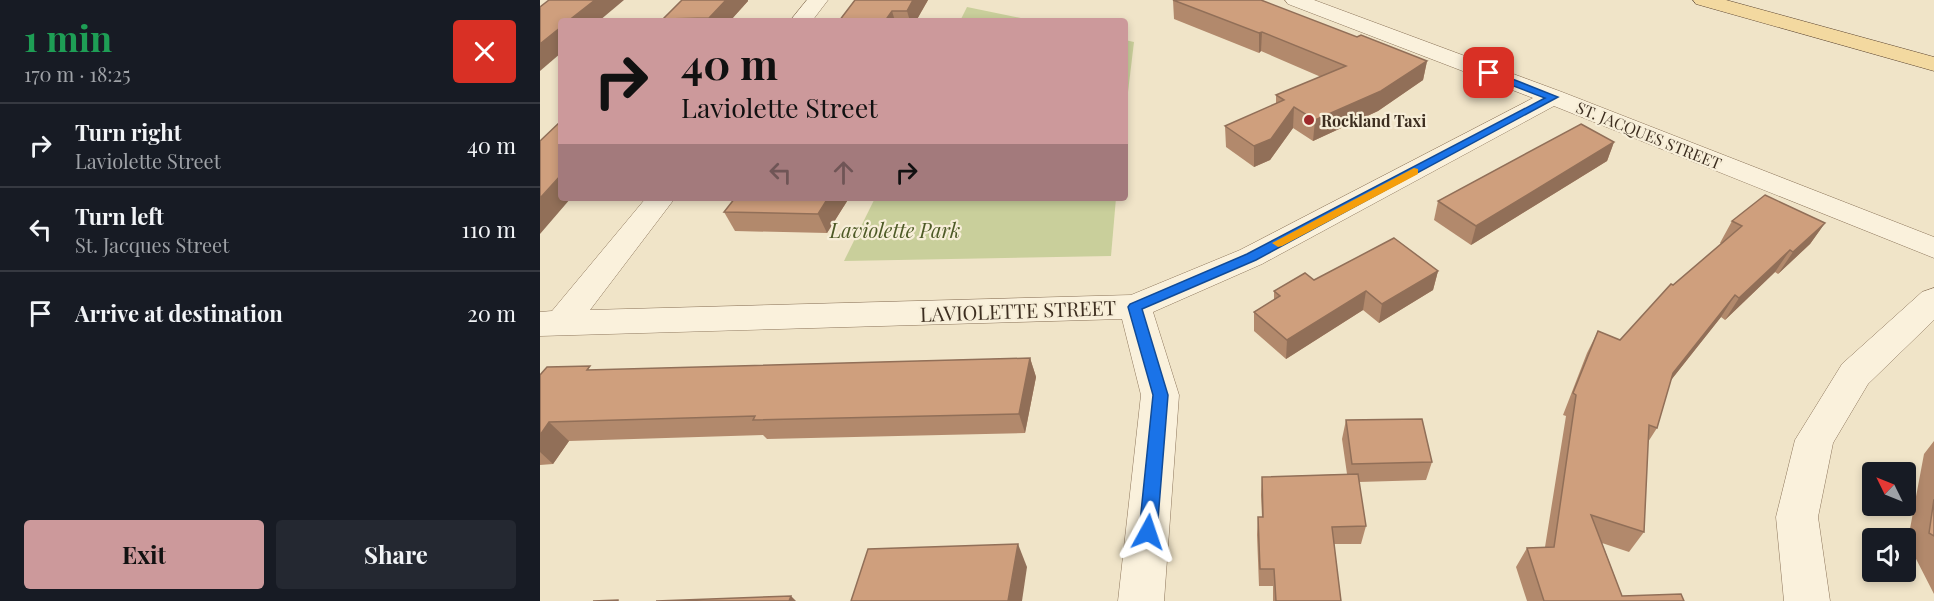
<!DOCTYPE html>
<html lang="en">
<head>
<meta charset="utf-8">
<style>
	body { margin:0; font-family:"Playfair Display",serif; background:#242831; color:#f1f3f6; height:100vh; display:flex; flex-direction:column; font-size:22px; white-space:nowrap }
	* { box-sizing:border-box; margin:0 }
	p { font-size:20px; color:#9ea1a6 }
	.icon { flex:none; width:33px; height:33px; fill:none; stroke:currentColor; stroke-width:2; stroke-linecap:round; stroke-linejoin:round }
	.map { position:relative; flex:1; overflow:hidden }
	.panel { display:flex; flex-direction:column; background:#171b24; width:540px }
	.panel>* { flex:none }
	.guide { position:absolute; left:18px; top:18px; width:570px; height:183px; border-radius:6px; box-shadow:0 3px 9px #0003; background:#cc999b; color:#111; overflow:hidden }
	.needle { width:39px; rotate:313deg }
	.tools { position:absolute; left:1322px; top:462px; display:grid; gap:12px }
	.tools a { display:grid; place-items:center; width:54px; height:54px; border-radius:6px; background:#171b24; box-shadow:0 3px 9px #0003; font-size:30px }
	.pin { position:absolute; display:grid; place-items:center; width:51px; height:51px; color:#fff; margin:-26px; border-radius:12px; box-shadow:0 3px 9px #0006 }
	.me { position:absolute; width:66px; margin:-33px; rotate:5deg; stroke-linejoin:round; filter:drop-shadow(0 0 4px #0008) }
	.turn { display:flex; align-items:center; gap:21px; height:126px; padding:0 24px; font-size:27px }
	.turn .icon { width:78px; height:78px; stroke-width:2.5 }
	.turn b { display:block; font-size:42px; line-height:51px }
	.lanes { display:flex; align-items:center; height:57px; padding:0 24px; background:#0003; justify-content:center; gap:30px; direction:ltr }
	.lanes .off { opacity:.35 }
	.round { display:grid; place-items:center; flex:none; width:63px; height:63px; border-radius:6px; background:#242831 }
	.summary { display:flex; align-items:center; justify-content:space-between; height:102px; padding:0 24px }
	h1 { font-size:36px; font-weight:700; line-height:45px; color:#1e9e55 }
	.primary-button { display:flex; gap:12px; margin-top:auto; padding:12px 24px }
	.primary-button a { flex:1; height:69px; border-radius:6px; background:#cc999b; color:#111; font-size:24px; font-weight:700; line-height:69px; text-align:center }
	.primary-button a+a { background:#242831; color:#f1f3f6 }
	ul { padding:0; list-style:none }
	li { display:flex; align-items:center; gap:18px; height:84px; padding:0 24px; border-top:2px solid #363941 }
	li div { flex:1 }
	li b { display:block; font-size:22px }
	li em { font-style:normal }
	main { display:flex; flex:1; min-height:0 }
	.map>svg:first-child { display:block }
	.green { fill:#c9cf9b }
	.lines { fill:none; stroke-linecap:round; stroke-linejoin:round }
	.minor-casing { stroke:#8d765c; stroke-width:1 }
	.major-casing { stroke:#5b4430; stroke-width:1 }
	.minor { fill:#faf1dc; fill-rule:evenodd }
	.major { fill:#f3d9a0; fill-rule:evenodd }
	.wall { fill:#b2896c }
	.shaded-wall { fill:#916f58 }
	.building { fill:#cf9f7d; stroke:#916f58; stroke-width:1.5 }
	.route { fill:#1a73e8; stroke:#114b97; stroke-width:1.5 }
	.slow { fill:#f59e0b }
	.poi-dot { fill:#9e2a2b; stroke:#f7eed8; stroke-width:2 }
	.labels { text-anchor:middle; dominant-baseline:central; stroke-width:4.5; stroke-linejoin:round; paint-order:stroke }
	.far-poi-label { font-size:16px; font-weight:bold; fill:#3d2e20; stroke:#f7eed8; text-anchor:start }
	.far-street-label { font-size:16px; fill:#3d2e20; stroke:#f7eed8 }
	.park-label { font-size:20px; font-style:italic; fill:#4d5a26; stroke:#f7eed8 }
	.street-label { font-size:20px; fill:#3d2e20; stroke:#f7eed8 }
</style>
</head>
<body>
<main>
<section class="panel">
<div class="summary"><div><h1>1 min</h1><p>170 m · 18:25</p></div><a class="round" style="background:#d93025;color:#fff"><svg class="icon" aria-label="close" viewBox="0 0 24 24"><path d="M6 6l12 12M18 6L6 18"/></svg></a></div>
<ul>
<li><svg class="icon" aria-label="right" viewBox="0 0 24 24"><path d="M7 20v-9h11M14 6l5 5-5 5"/></svg><div><b>Turn right</b><p>Laviolette Street</p></div><em>40 m</em></li>
<li><svg class="icon" aria-label="left" viewBox="0 0 24 24"><path d="M17 20v-9H6M10 6l-5 5 5 5"/></svg><div><b>Turn left</b><p>St. Jacques Street</p></div><em>110 m</em></li>
<li><svg class="icon" aria-label="arrive" viewBox="0 0 24 24"><path d="M6 21V4h12l-3 4 3 4H6"/></svg><div><b>Arrive at destination</b></div><em>20 m</em></li>
</ul>
<div class="primary-button"><a>Exit</a><a>Share</a></div>
</section>
<div class="map">
<svg width="1394" height="601" viewBox="0 0 1394 601">
	<rect width="100%" height="100%" fill="#f0e4c8"/>
	<g class="green">
		<polygon points="427,7 495,21 420,21"/>
		<polygon points="585,40 594,42 585,117"/>
		<polygon points="335,198 576,198 571,256 304,261"/>
	</g>
	<g class="lines">
		<g class="minor-casing">
			<g id="minor">
				<polygon points="267,0 288,0 272,21 250,21"/>
				<polygon points="745,0 774,0 1022,92 1394,237 1394,258 1014,106 722,264 613,312 639,395 624,601 578,601 601,395 582,319 0,336 0,312 12,311 106,198 135,198 50,310 591,295 700,250 993,98 748,4"/>
				<polygon points="1394,288 1394,320 1328,384 1293,443 1278,517 1290,601 1244,601 1236,517 1255,440 1302,364 1382,292"/>
			</g>
		</g>
		<g class="major-casing">
			<polygon id="major" points="1153,0 1186,0 1394,57 1394,71 1156,4"/>
		</g>
		<use href="#minor" class="minor"/>
		<use href="#major" class="major"/>
	</g>
	<g class="wall">
		<polygon points="142,0 208,0 208,1 190,21 124,21 123,19"/>
		<polygon points="315,0 388,0 376,21 299,21"/>
		<polygon points="633,0 817,37 887,61 883,80 838,111 773,141 753,128 730,160 714,167 686,147 685,126 736,104 736,95 781,77 721,51 719,53 634,19"/>
		<polygon points="1074,142 1067,161 931,245 894,220 898,201"/>
		<polygon points="309,198 287,233 195,231 184,212"/>
		<polygon points="1192,221 1285,223 1270,244 1238,274 1235,272 1185,320 1181,317 1131,380 1117,428 1108,442 1104,532 1089,552 1062,543 1082,596 1144,601 987,601 976,567 987,548 1005,547 1026,416 1023,415 1047,353 1058,331 1080,340 1181,244 1180,243"/>
		<polygon points="898,271 893,290 839,323 823,310 746,359 714,331 714,312 734,300 734,291 774,280"/>
		<polygon points="490,358 496,377 485,433 227,439 223,435 29,441 13,464 0,465 0,375 53,370"/>
		<polygon points="806,420 892,462 886,480 819,482 826,526 821,544 794,544 801,601 733,601 733,586 719,586 717,535 718,517 722,517 721,495 722,477 807,474 802,439"/>
		<polygon points="1394,441 1394,594 1373,553 1366,550 1384,454"/>
	</g>
	<g class="shaded-wall">
		<polygon points="55,0 84,0 59,21 28,21"/>
		<polygon points="186,0 208,0 208,1 190,21 171,21 169,18"/>
		<polygon points="373,0 388,0 376,21 370,21 367,11"/>
		<polygon points="352,11 355,21 345,21"/>
		<polygon points="21,27 21,53 0,71 0,44"/>
		<polygon points="722,32 721,51 719,53 719,33"/>
		<polygon points="887,61 883,80 838,111 773,141 775,120"/>
		<polygon points="754,107 753,128 730,160 714,167 714,146"/>
		<polygon points="1074,142 1067,161 931,245 936,226"/>
		<polygon points="21,175 21,198 31,198 0,234 0,198"/>
		<polygon points="288,198 309,198 287,233 278,214"/>
		<polygon points="1285,223 1270,244 1238,274 1253,252"/>
		<polygon points="1250,250 1235,272 1185,320 1199,298"/>
		<polygon points="898,271 893,290 839,323 842,304"/>
		<polygon points="826,291 823,310 746,359 747,340"/>
		<polygon points="1195,295 1181,317 1120,394 1133,373"/>
		<polygon points="490,358 496,377 485,433 479,414"/>
		<polygon points="9,422 29,441 13,464 0,452 0,435"/>
		<polygon points="478,544 487,567 482,601 468,601"/>
		<polygon points="251,596 256,601 249,601"/>
	</g>
	<g class="building">
		<polygon points="9,0 55,0 28,21 21,21 21,27 0,44 0,7"/>
		<polygon points="142,0 186,0 169,18 123,19"/>
		<polygon points="315,0 373,0 367,11 352,11 345,21 299,21"/>
		<polygon points="633,0 721,0 817,37 821,35 887,61 841,91 775,120 754,107 731,139 714,146 685,126 744,100 736,95 806,66 722,32 719,33"/>
		<polygon points="21,121 21,175 0,198 0,141"/>
		<polygon points="1041,124 1074,142 936,226 898,201"/>
		<polygon points="1225,195 1285,223 1253,252 1250,250 1199,298 1195,295 1133,373 1117,428 1109,425 1104,532 1051,515 1082,596 1141,594 1144,601 1004,601 987,548 1014,547 1036,395 1033,393 1058,331 1080,340 1131,284 1133,285 1202,226 1192,221"/>
		<polygon points="195,198 288,198 278,214 184,212"/>
		<polygon points="854,238 898,271 842,304 826,291 747,340 714,312 740,296 734,291 765,273 774,280"/>
		<polygon points="490,358 479,414 213,420 215,416 9,422 0,435 0,375 7,367 50,366 47,370"/>
		<polygon points="882,419 892,462 812,464 806,420"/>
		<polygon points="818,474 826,526 792,527 801,601 736,601 734,569 720,569 718,517 723,517 722,477"/>
		<polygon points="1394,499 1394,536 1389,533"/>
		<polygon points="478,544 468,601 311,601 328,549"/>
		<polygon points="251,596 249,601 116,601"/>
		<polygon points="78,600 78,601 53,601"/>
	</g>
	<polygon class="route" points="945,71 952,71 1018,97 716,260 602,309 628,395 617,532 614,538 608,540 601,538 599,532 613,395 588,307 590,304 707,254 1005,98 945,75"/>
	<polygon class="slow" points="874,168 878,169 878,174 742,246 738,247 732,243"/>
	<circle class="poi-dot" cx="769" cy="120" r="6"/>
	<g class="labels">
		<g class="far-poi-label">
			<text x="781" y="120">Rockland Taxi</text>
		</g>
		<g class="far-street-label">
			<text transform="translate(1109 135) rotate(22)">ST. JACQUES STREET</text>
		</g>
		<g class="park-label">
			<text x="355" y="229">Laviolette Park</text>
		</g>
		<g class="street-label">
			<text transform="translate(478 310) rotate(-2)">LAVIOLETTE STREET</text>
		</g>
	</g>
</svg>
<div class="tools">
<a><svg class="needle" viewBox="-14 -14 28 28"><path d="M0-13l5 13h-10z" fill="#e53935"/><path d="M0 13l5-13h-10z" fill="#9ea1a6"/></svg></a>
<a><svg class="icon" aria-label="sound" viewBox="0 0 24 24"><path d="M4 9h4l5-4v14l-5-4H4zM17 9q2 3 0 6"/></svg></a>
</div>
<div class="pin" style="left:949px;top:73px;background:#d93025"><svg class="icon" aria-label="arrive" viewBox="0 0 24 24"><path d="M6 21V4h12l-3 4 3 4H6"/></svg></div>
<svg class="me" style="left:608px;top:532px" viewBox="-20 -20 40 40"><path d="M0-17L14 15 0 8-14 15z" fill="#1a73e8" stroke="#fff" stroke-width="4"/></svg>
<div class="guide">
<div class="turn"><svg class="icon" aria-label="right" viewBox="0 0 24 24"><path d="M7 20v-9h11M14 6l5 5-5 5"/></svg><div><b>40 m</b>Laviolette Street</div></div>
<div class="lanes"><svg class="icon off" aria-label="left" viewBox="0 0 24 24"><path d="M17 20v-9H6M10 6l-5 5 5 5"/></svg><svg class="icon off" aria-label="ahead" viewBox="0 0 24 24"><path d="M12 20V5M6 11l6-6 6 6"/></svg><svg class="icon" aria-label="right" viewBox="0 0 24 24"><path d="M7 20v-9h11M14 6l5 5-5 5"/></svg></div>
</div>
</div>
</main>
</body>
</html>
